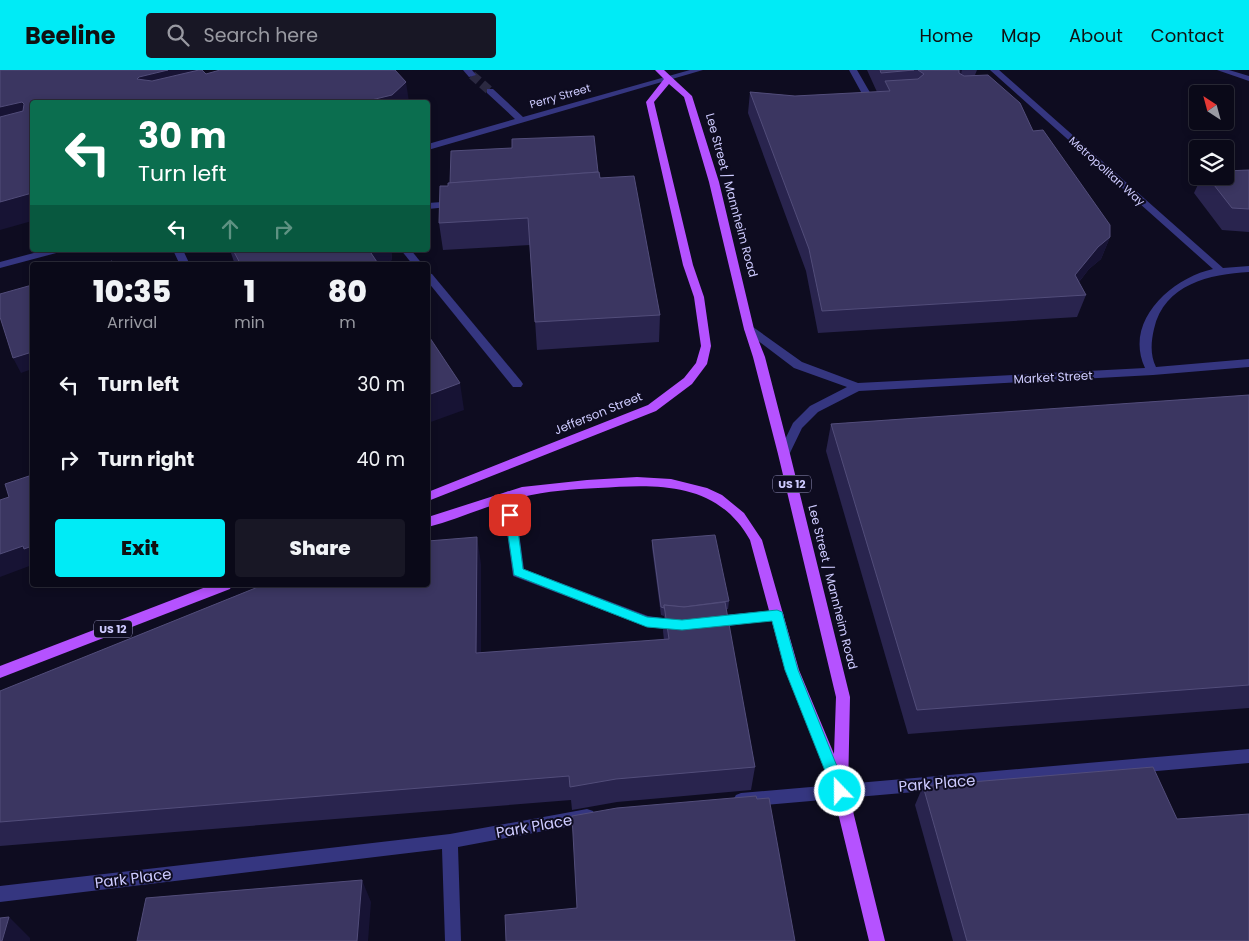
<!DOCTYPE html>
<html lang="en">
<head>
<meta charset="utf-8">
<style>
	body { margin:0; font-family:Poppins,sans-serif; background:#181725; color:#f1f3f6; height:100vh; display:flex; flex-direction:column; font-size:19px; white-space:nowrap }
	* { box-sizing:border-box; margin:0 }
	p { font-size:16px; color:#999aa2 }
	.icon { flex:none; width:28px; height:28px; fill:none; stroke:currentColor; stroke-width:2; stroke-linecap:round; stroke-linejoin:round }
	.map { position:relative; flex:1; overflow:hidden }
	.sheet { position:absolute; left:30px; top:192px; width:400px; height:325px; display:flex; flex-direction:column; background:#0a0918; border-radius:5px; box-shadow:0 2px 8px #0003,0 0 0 1px #2a2a37 }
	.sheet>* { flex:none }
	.banner { position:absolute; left:30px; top:30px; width:400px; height:152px; border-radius:5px; box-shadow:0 2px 8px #0003,0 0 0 1px #2a2a37; background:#0b6e4f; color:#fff; overflow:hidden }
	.needle { width:32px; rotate:324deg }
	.buttons { position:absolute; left:1189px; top:15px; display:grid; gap:10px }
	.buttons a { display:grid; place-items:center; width:45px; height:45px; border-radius:5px; background:#0a0918; box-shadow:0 2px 8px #0003,0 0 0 1px #2a2a37; font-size:25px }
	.pin { position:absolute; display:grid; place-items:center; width:42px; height:42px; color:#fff; margin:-21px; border-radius:10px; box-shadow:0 2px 8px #0006 }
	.me { position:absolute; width:55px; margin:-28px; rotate:338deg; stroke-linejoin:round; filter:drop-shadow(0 0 4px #0008) }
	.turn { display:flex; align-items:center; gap:18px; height:105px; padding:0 25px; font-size:22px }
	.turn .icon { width:65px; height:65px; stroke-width:2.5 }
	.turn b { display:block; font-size:35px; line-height:42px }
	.lanes { display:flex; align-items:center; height:48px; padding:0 25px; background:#0003; justify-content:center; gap:25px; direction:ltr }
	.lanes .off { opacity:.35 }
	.eta { display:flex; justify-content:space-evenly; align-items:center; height:85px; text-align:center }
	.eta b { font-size:30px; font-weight:800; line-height:35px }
	.primary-button { display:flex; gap:10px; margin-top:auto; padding:10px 25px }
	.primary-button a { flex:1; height:58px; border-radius:5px; background:#00ebf6; color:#111; font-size:20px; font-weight:800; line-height:58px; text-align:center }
	.primary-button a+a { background:#181725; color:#f1f3f6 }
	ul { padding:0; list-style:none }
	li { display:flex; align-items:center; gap:15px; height:75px; padding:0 25px }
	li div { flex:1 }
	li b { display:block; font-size:19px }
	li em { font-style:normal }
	header { display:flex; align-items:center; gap:30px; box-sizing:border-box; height:70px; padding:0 25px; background:#00ebf6; color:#111 }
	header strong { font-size:24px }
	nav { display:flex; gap:28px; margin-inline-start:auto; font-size:18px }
	.search { width:350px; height:45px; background:#181725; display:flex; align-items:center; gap:12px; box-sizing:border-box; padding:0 18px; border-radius:5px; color:#999aa2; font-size:19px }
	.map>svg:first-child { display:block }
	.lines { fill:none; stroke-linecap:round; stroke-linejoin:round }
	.minor-tunnel { stroke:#2b2941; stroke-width:9; stroke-dasharray:9 4.5; stroke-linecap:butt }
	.minor { fill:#353680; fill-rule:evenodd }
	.major { fill:#b552ff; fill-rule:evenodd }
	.wall { fill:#29244e }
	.shaded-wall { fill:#171334 }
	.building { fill:#3b3661; stroke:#524d7a }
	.route { fill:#00ebf6; stroke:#0099a0 }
	.labels { text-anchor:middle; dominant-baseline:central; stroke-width:4; stroke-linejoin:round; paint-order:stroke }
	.far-street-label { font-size:11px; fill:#cecbff; stroke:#0e0c20 }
	.shield { fill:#0e0c20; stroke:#9492bc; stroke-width:1 }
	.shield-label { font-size:11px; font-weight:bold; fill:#cecbff }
	.street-label { font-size:12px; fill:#cecbff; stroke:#0e0c20 }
	.near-street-label { font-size:15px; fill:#cecbff; stroke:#0e0c20 }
</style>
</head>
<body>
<header>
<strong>Beeline</strong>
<div class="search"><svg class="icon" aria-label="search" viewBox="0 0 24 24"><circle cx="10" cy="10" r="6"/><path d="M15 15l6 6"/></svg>Search here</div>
<nav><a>Home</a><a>Map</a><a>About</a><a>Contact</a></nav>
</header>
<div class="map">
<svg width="1249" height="871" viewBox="0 0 1249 871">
	<rect width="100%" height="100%" fill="#0e0c20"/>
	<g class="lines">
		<polyline class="minor-tunnel" points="472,5 490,21"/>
		<g class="minor">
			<polygon points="463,0 472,0 476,5 469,7"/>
			<polygon points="690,0 703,0 428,80 428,74 515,49 487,23 487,19 493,19 523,47"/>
			<polygon points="849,0 857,0 872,26 881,26 881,30 866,31"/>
			<path d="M990 0H999L1223 198 1249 196V202C1210 204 1164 214 1154 259 1151 272 1150 285 1156 297L1249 289V297L1153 305 859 321 818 342 802 358 788 387H780L778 384 793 353 810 336 847 317 794 298 745 261 744 259 745 257H753L802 292 858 313 1145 298C1123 251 1172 208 1213 199Z"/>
			<polygon points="1217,0 1229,0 1249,6 1249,11"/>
			<polygon points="456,131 459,132 459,136 428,139 428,133"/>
			<polygon points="45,180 61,180 60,182 0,198 0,192"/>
			<polygon points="173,180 183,180 190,195 180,195"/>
			<polygon points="401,180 411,180 423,195 413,195"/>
			<polygon points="428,203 432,204 521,311 523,314 521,317 513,317 428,212"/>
			<polygon points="508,421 512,423 514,426 524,499 648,546 685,551 687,555 685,559 680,561 647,557 513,506 502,426 504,423"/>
			<polygon points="777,540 782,541 784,545 782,549 777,550 712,558 707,556 705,552 707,548 712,546"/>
			<polygon points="1249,679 1249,693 741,737 736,735 733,730 736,725 741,723"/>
			<polygon points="587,739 593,741 595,746 593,751 587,753 458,777 461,871 445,871 442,779 0,832 0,816 450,764"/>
		</g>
		<g class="major">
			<path d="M655 0H664L692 26 719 112 754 259 765 287 790 384 850 627 848 721 885 871H869L832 718 785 600 750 470C717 411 657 414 598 418 573 419 547 421 522 427 490 434 459 449 428 457V447L522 417 587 410 637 407 671 409 707 418 722 425 744 443 762 470 799 600 834 684 836 627 778 384 753 287 744 259 709 112 684 27 669 14 654 32 693 195 704 227 711 276 707 294 692 314 656 341 428 431V422L648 335 684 308 696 293 701 276 694 227 683 195 646 32 664 9Z"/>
			<polygon points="211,515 232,515 230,519 0,608 0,596"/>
		</g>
	</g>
	<g class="wall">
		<polygon points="867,0 977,0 975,5 1033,61 1110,167 1101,189 1089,199 1079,212 1086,225 1077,247 818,263 806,201 748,43 750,22 795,26 877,22"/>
		<polygon points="1249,100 1249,162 1222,160 1194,123 1202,106 1225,106"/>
		<polygon points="598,102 660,245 659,272 537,280 530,175 443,180 439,153"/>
		<polygon points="230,180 391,180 392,190 379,194 379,195 235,195"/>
		<polygon points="1249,325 1249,638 908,664 826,381 831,354"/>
		<polygon points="652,470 729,531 728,539 726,539 755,697 751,720 617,732 572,740 571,730 0,776 0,621 481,494 481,583 664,570 663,561 664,546 661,545 652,478"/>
		<polygon points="923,716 1177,749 1249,871 953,871 915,735"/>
	</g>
	<g class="shaded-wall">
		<polygon points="168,0 198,0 202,16 137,9 139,7"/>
		<polygon points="959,0 962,0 958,18"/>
		<polygon points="406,12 409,32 363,32"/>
		<polygon points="22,32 32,55 0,63 0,37"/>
		<polygon points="32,123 32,151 0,160 0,132"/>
		<polygon points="1110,167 1101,189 1089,199 1067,227 1075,205 1098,177"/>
		<polygon points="364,180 391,180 392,190 376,195"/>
		<polygon points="32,282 32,299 21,303 13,288"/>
		<polygon points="460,313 464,340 428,353 428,325"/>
		<polygon points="477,467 481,494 481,608 476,583"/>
		<polygon points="23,476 32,476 32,495 0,507 0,484"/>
		<polygon points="362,810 371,832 368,871 357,871"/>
		<polygon points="9,847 30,868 30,871 2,871"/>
	</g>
	<g class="building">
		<polygon points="0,0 168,0 139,7 137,9 152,11 199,0 202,0 206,4 220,0 395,0 406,12 392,25 363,32 32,32 32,123 0,132 0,47 23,41 24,34 22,32 0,37"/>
		<polygon points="880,0 914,0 881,3"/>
		<polygon points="918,0 959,0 959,3 964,6 988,5 1020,33 1033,61 1043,60 1110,155 1110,167 1098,177 1075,205 1086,225 822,241 809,179 750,22 795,26 890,21 885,11 918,9 924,4"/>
		<polygon points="594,66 598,102 450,113 451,81 512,78 512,69"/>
		<polygon points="1249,100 1249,139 1232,138 1207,106 1225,106 1225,101"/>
		<polygon points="599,102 600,108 634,106 660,245 535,252 528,148 439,153 440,116 448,116 448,113"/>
		<polygon points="233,180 369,180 379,195 241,195"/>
		<polygon points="112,191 113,195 100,195"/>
		<polygon points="32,215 32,282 13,288 0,247 0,224"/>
		<polygon points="428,265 460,313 428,325"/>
		<polygon points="1249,325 1249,615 917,640 831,354"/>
		<polygon points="32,405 32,476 24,479 23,476 0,484 0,430 9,427 5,414"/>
		<polygon points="715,465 729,531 684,537 664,535 664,538 661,537 652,470"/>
		<polygon points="477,467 476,583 669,569 664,535 684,537 725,532 755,697 616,709 570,717 569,706 0,752 0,621 263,515 428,515 428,471"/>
		<polygon points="1153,697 1177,749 1249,744 1249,871 967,871 923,716"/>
		<polygon points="756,726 757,729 769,728 795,871 506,871 505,845 577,838 572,746 617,738"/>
		<polygon points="362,810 357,871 137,871 146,828"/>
		<polygon points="9,847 2,871 0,871 0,848"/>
	</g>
	<polygon class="route" points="510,441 516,445 523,499 647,547 682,550 777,540 782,542 798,600 847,721 845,725 840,727 835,725 833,721 785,600 772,551 682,560 647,557 514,505 505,445"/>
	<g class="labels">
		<g class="far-street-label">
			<text transform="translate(560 26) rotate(-16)">Perry Street</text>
			<text transform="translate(1107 101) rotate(42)">Metropolitan Way</text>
		</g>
		<g class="shield">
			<rect x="773" y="405.5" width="38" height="17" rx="4"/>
			<rect x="94" y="550.5" width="38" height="17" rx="4"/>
		</g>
		<g class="shield-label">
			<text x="792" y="414">US 12</text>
			<text x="113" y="559">US 12</text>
		</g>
		<g class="street-label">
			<text transform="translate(732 125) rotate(75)">Lee Street / Mannheim Road</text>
			<text transform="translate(1053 307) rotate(-3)">Market Street</text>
			<text transform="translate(598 343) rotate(-22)">Jefferson Street</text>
			<text transform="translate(833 517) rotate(76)">Lee Street / Mannheim Road</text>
		</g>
		<g class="near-street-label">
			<text transform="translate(937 713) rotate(-5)">Park Place</text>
			<text transform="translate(534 756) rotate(-10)">Park Place</text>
			<text transform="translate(133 808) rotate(-7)">Park Place</text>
		</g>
	</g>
</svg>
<div class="buttons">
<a><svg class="needle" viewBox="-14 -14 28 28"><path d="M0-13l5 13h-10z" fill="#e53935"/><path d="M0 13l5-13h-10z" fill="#999aa2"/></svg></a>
<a><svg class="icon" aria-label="layers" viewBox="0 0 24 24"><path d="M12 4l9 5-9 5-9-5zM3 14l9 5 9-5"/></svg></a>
</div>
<div class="pin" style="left:510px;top:445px;background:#d93025"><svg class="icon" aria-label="arrive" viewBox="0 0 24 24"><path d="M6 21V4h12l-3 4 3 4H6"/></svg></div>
<svg class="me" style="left:840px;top:721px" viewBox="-20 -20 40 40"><circle r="17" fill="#00ebf6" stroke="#fff" stroke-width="3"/><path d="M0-11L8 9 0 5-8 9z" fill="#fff"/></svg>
<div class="banner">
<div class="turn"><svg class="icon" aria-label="left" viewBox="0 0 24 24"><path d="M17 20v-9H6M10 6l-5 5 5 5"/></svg><div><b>30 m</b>Turn left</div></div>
<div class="lanes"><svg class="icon" aria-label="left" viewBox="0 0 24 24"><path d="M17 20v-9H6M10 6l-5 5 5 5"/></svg><svg class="icon off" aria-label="ahead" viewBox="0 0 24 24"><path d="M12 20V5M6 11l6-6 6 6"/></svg><svg class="icon off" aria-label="right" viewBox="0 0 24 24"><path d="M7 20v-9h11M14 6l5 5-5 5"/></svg></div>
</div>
<section class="sheet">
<div class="eta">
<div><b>10:35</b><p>Arrival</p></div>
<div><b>1</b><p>min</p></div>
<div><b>80</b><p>m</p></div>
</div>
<ul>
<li><svg class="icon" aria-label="left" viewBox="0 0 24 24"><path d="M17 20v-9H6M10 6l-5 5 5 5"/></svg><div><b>Turn left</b></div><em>30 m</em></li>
<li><svg class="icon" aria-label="right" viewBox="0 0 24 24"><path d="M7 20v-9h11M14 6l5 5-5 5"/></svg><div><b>Turn right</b></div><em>40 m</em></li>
</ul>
<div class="primary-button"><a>Exit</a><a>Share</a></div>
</section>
</div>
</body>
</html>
